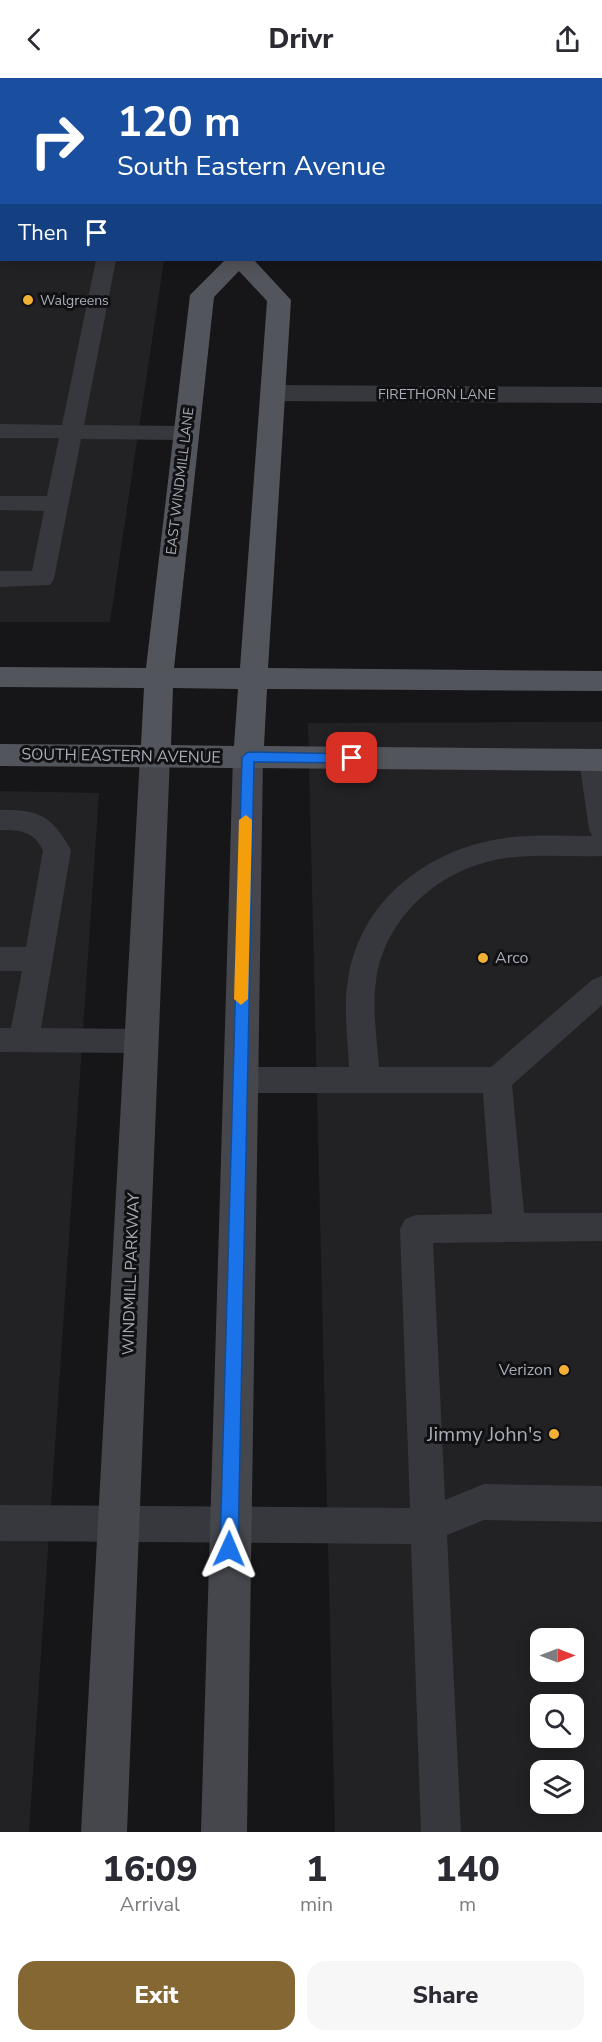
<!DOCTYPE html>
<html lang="en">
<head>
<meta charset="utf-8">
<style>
	body { margin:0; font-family:"Nunito Sans",sans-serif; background:#f7f7f7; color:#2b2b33; height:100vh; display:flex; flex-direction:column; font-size:22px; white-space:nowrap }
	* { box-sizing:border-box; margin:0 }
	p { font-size:20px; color:#7c7c81 }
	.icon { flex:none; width:33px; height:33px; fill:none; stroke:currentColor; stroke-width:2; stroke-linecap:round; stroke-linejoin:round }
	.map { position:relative; height:1754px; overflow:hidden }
	.drawer { display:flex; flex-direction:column; background:#fff; flex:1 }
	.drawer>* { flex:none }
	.guide { position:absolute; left:0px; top:0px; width:603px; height:183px; box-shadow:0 3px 15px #0003; background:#1a4fa0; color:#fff; overflow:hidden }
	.needle { width:39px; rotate:90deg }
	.controls { position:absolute; left:530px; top:1550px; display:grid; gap:12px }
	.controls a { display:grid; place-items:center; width:54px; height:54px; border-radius:12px; background:#fff; box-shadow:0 3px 15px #0003; font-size:30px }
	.pin { position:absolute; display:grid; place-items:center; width:51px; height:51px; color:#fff; margin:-26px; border-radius:12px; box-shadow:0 3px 9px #0006 }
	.me { position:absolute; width:66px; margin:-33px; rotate:1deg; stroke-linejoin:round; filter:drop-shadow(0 0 4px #0008) }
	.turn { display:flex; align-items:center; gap:21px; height:126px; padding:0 18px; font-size:27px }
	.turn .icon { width:78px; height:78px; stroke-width:2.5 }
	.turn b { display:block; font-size:42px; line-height:51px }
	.then { display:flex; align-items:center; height:57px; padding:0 18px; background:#0003; gap:12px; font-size:22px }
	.eta { display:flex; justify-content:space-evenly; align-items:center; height:102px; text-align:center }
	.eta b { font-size:36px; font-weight:800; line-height:42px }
	.primary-button { display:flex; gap:12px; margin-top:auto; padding:12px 18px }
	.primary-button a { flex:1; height:69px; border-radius:18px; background:#856733; color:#fff; font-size:24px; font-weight:800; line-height:69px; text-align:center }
	.primary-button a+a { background:#f7f7f7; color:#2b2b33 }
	header { display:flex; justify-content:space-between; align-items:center; height:78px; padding:0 18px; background:#fff; font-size:27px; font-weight:800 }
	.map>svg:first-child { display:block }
	.built { fill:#222225; fill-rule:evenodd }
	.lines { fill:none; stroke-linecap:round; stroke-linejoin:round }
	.service { fill:#37383d; fill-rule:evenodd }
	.minor { fill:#37383d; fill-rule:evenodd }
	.secondary { fill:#45474d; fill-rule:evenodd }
	.primary { fill:#53555c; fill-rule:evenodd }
	.route { fill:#1a73e8; stroke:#114b97; stroke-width:1.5 }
	.slow { fill:#f59e0b }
	.poi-dot { fill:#f2b134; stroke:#111113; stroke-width:2 }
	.labels { text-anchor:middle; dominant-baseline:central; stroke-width:6; stroke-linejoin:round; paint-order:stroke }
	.far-poi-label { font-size:14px; fill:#a8adb8; stroke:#111113; text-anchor:start }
	.far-street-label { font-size:14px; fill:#a8adb8; stroke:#111113 }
	.street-label { font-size:16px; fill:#a8adb8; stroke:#111113 }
	.poi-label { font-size:16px; fill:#a8adb8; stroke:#111113; text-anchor:start }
	.near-poi-label { font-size:20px; fill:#a8adb8; stroke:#111113; text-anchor:end }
</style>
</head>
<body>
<header><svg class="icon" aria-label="back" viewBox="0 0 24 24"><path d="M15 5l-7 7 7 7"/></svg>Drivr<svg class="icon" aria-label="share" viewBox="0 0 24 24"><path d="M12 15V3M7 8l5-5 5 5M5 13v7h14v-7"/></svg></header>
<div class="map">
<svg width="602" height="1754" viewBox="0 0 602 1754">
	<rect width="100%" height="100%" fill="#161618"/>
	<g class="built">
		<polygon points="0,0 190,0 2,2 2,182 164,182 110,544 0,544"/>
		<path d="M602 644V1754H335L308 645ZM540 1560H573V1593H540ZM540 1626H573V1659H540ZM540 1692H573V1725H540Z"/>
		<polygon points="0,713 99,715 29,1754 0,1754"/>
	</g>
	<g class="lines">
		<g class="service">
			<polygon points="135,0 153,0 134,2"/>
			<rect x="0" y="3" width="2" height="10"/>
			<polygon points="0,42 2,42 0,56"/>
			<rect x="0" y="89" width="2" height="12"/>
			<rect x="0" y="129" width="2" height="12"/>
			<polygon points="96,182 116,182 84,347 186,348 194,350 197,355 194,360 186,362 81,361 54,501 50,507 0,509 0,493 32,493 44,433 0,432 0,418 47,418 59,360 0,360 0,346 62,347"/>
			<path d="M592 672 602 677V778C570 779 538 776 506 780 442 789 385 837 376 903 372 931 377 961 379 989H491L592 902 602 898V927L512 1007 524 1135H602V1163L433 1165 445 1422 484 1406 602 1408V1444L484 1442 447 1457 461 1754H421L411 1466 0 1463V1427L410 1430 400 1151 405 1141 416 1137 492 1136 483 1015H239L228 1011 224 1002 228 993 239 989H349C348 961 343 931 348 902 360 822 428 771 505 760 534 756 563 758 592 758L589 751 579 682 583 675Z"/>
			<path d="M0 732C39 731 52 738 71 772L41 950 141 951 151 954 156 963 151 972 141 975 0 974V950H11L22 893H0V869H26L43 772C33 753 21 752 0 752Z"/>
		</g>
		<polygon class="minor" points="273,307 602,309 602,325 273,323 264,320 261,315 264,310"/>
		<g class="secondary">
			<polygon points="155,667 166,670 170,678 127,1754 81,1754 140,678 144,670"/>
			<polygon points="248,668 259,671 263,679 247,1754 201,1754 233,679 237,671"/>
		</g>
		<g class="primary">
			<rect x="248" y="0" width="20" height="2"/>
			<path d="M225 182H254L291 222 268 590 602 593V613L267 611 264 668 602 671V693L0 688V666L141 667 144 610 0 609V589L146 590 190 217ZM239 193 267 223 240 590H174L214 219ZM173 610 238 611 234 668 171 667Z"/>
		</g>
	</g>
	<polygon class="route" points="248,674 352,676 358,680 352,685 254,684 238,1471 235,1477 229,1479 223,1477 220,1471 242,679"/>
	<polygon class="slow" points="246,737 252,742 248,921 241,927 234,921 239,742"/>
	<g class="poi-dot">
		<circle cx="28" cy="222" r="6"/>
		<circle cx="483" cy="880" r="6"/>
		<circle cx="564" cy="1292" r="6"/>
		<circle cx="554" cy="1356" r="6"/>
	</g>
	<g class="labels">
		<g class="far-poi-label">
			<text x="40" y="222">Walgreens</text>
		</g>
		<g class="far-street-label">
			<text x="437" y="316">FIRETHORN LANE</text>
			<text transform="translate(180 403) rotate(-83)">EAST WINDMILL LANE</text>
		</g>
		<g class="street-label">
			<text transform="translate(121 678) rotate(1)">SOUTH EASTERN AVENUE</text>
			<text transform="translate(131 1196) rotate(-88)">WINDMILL PARKWAY</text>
		</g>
		<g class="poi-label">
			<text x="495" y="880">Arco</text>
			<text x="552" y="1292" text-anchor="end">Verizon</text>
		</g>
		<g class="near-poi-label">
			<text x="542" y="1356">Jimmy John's</text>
		</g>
	</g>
</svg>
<div class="controls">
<a><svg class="needle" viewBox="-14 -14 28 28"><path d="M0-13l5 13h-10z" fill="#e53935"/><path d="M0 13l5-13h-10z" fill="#7c7c81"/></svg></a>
<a><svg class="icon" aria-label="search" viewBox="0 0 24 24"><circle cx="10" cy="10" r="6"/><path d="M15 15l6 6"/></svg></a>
<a><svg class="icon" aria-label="layers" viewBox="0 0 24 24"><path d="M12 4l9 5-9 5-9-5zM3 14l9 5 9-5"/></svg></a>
</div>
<div class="pin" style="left:352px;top:680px;background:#d93025"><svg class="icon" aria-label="arrive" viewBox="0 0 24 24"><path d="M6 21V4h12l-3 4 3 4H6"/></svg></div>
<svg class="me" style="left:229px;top:1471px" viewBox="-20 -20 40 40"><path d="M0-17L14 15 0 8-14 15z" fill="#1a73e8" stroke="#fff" stroke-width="4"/></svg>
<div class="guide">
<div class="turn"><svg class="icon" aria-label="right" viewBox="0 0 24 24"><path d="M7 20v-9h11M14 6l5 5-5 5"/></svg><div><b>120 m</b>South Eastern Avenue</div></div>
<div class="then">Then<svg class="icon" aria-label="arrive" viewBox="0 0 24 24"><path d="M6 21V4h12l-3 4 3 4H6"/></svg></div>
</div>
</div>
<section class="drawer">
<div class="eta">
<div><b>16:09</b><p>Arrival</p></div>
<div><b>1</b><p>min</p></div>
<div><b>140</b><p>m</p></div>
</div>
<div class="primary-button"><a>Exit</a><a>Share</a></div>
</section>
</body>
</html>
